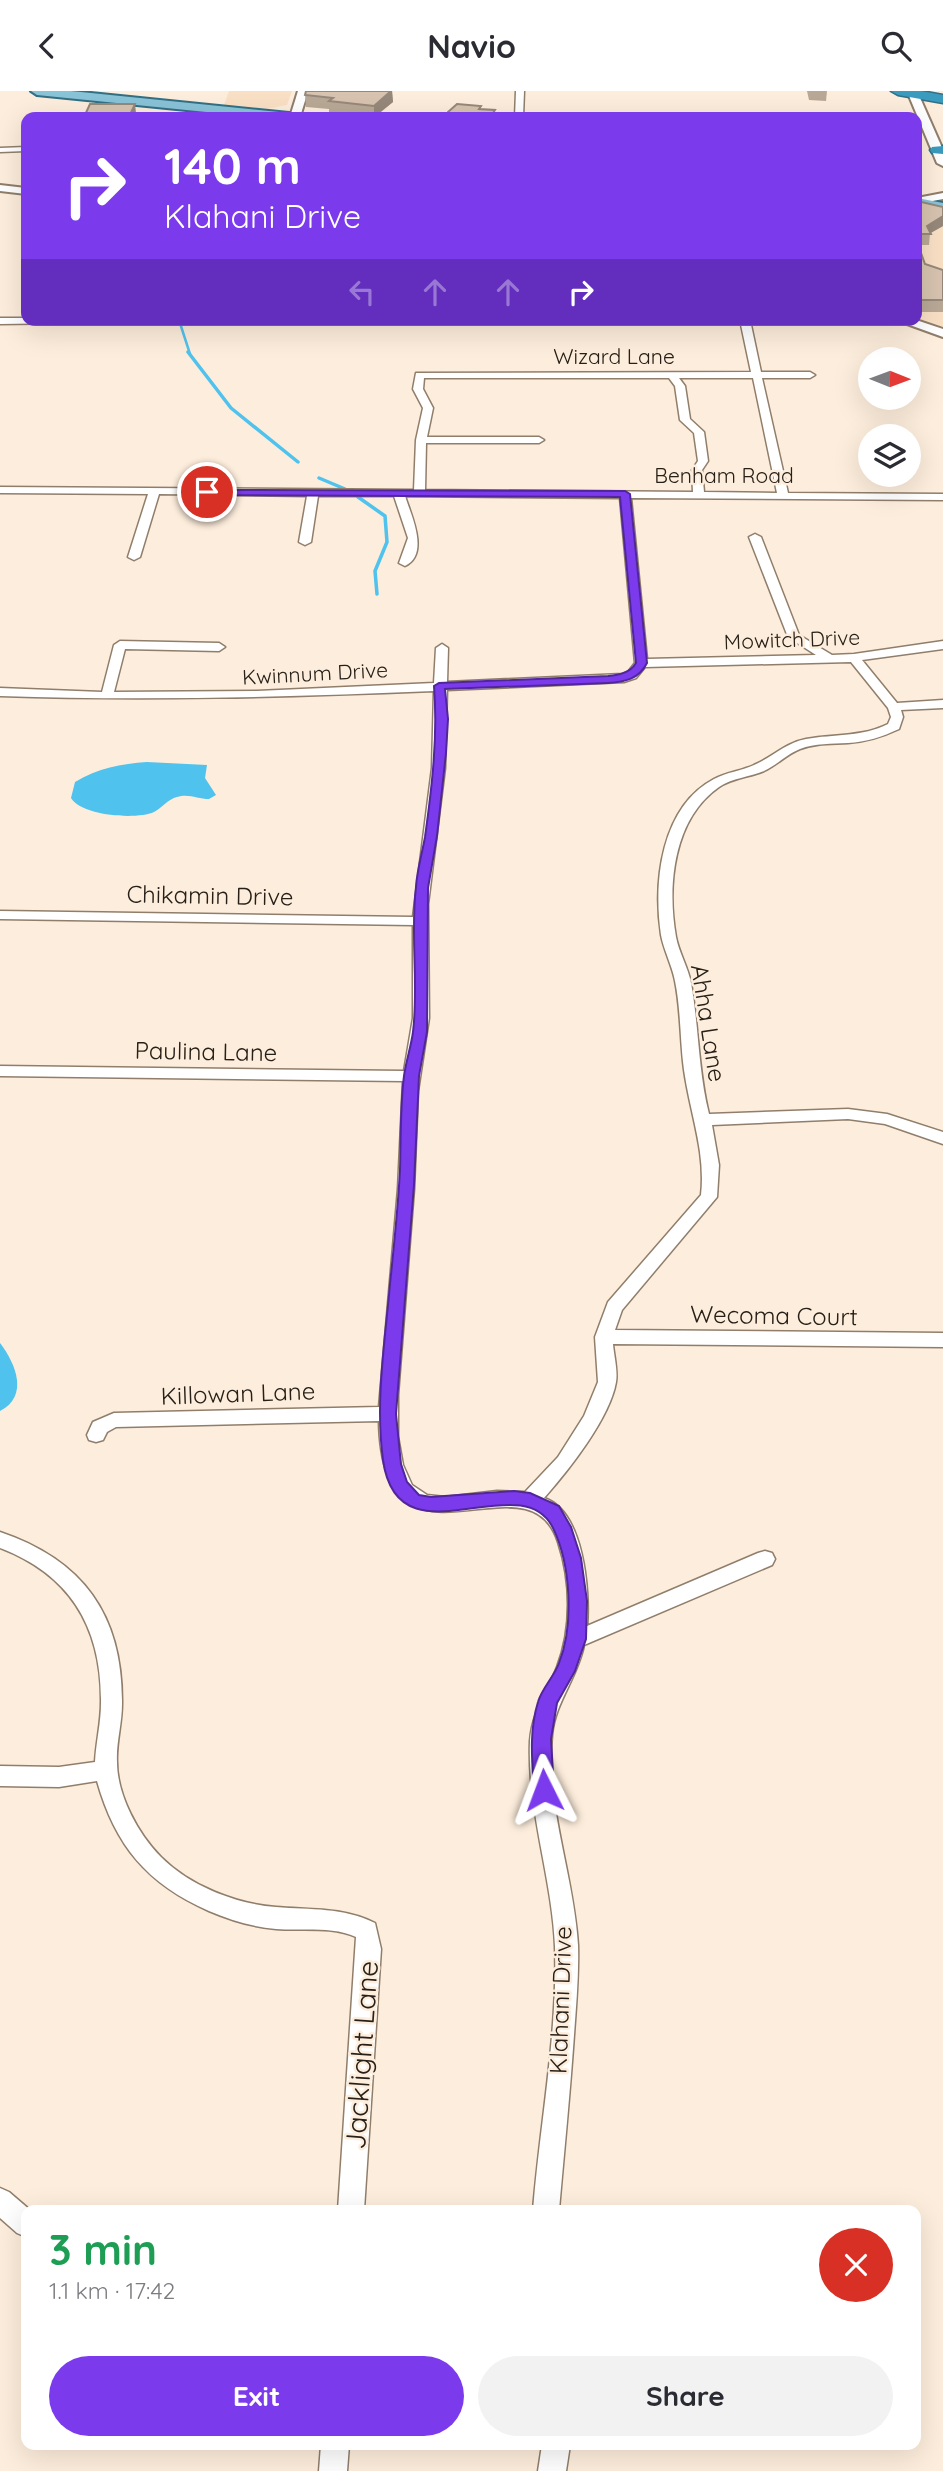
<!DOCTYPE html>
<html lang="en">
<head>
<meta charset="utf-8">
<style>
	body { margin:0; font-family:Quicksand,sans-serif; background:#f2f2f3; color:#2b2b33; height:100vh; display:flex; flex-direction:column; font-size:26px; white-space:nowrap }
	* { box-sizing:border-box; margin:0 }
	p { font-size:23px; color:#7c7c81 }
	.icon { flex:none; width:38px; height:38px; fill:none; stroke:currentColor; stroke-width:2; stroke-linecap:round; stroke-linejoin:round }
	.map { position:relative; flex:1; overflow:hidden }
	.details { position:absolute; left:21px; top:2114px; width:900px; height:245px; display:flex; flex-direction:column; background:#fff; border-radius:14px; box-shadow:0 7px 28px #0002 }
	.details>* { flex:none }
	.hud { position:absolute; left:21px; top:21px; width:901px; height:214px; border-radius:14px; box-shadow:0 7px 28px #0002; background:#7c3aed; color:#fff; overflow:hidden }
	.needle { width:46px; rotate:91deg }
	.fabs { position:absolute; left:858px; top:256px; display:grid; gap:14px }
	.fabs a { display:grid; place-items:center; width:63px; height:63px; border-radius:50%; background:#fff; box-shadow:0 7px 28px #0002; font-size:35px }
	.pin { position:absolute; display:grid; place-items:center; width:60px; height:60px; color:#fff; margin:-30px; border:4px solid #fff; border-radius:50%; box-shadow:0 2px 7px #0007 }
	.me { position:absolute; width:77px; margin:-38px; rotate:357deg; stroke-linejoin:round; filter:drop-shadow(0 0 5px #0008) }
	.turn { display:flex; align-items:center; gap:24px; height:147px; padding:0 28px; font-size:32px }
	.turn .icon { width:91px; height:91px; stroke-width:2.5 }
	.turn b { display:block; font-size:49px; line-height:60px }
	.lanes { display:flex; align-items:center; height:66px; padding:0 28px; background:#0003; justify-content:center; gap:35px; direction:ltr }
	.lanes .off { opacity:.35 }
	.round { display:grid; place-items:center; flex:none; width:74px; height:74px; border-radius:37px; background:#f2f2f3 }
	.summary { display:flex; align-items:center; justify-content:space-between; height:119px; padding:0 28px }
	h1 { font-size:42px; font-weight:700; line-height:52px; color:#1e9e55 }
	.action { display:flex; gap:14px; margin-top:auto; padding:14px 28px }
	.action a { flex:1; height:80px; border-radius:42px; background:#7c3aed; color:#fff; font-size:28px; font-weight:700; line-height:80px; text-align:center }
	.action a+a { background:#f2f2f3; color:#2b2b33 }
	header { display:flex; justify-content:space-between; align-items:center; height:91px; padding:0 28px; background:#fff; font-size:32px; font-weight:700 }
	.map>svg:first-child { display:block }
	.built { fill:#f9e0c5 }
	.water { fill:#4fc2ed }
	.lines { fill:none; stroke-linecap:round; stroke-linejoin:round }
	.stream-far1 { stroke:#4fc2ed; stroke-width:2.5 }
	.stream { stroke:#4fc2ed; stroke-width:3.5 }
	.street-casing { stroke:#907e6b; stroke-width:3 }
	.secondary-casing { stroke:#907e6b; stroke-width:4 }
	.primary-casing { stroke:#337084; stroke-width:4 }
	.highway-casing { stroke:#337084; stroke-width:3 }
	.street { fill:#fff; fill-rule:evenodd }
	.secondary { fill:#fff; fill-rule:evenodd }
	.primary { fill:#89c3d8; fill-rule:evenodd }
	.highway { fill:#3a9bbe; fill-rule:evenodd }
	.wall { fill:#b9a896 }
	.shaded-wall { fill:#96887a }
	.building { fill:#d7c3af; stroke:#96887a; stroke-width:2 }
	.route { fill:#7c3aed; stroke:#51269a; stroke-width:2 }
	.labels { text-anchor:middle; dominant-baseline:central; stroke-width:5; stroke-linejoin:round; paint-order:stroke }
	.far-street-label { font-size:21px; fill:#272018; stroke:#fdeddc }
	.street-label { font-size:24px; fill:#272018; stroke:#fdeddc }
	.near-street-label { font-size:28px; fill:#272018; stroke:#fdeddc }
</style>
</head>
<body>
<header><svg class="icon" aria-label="back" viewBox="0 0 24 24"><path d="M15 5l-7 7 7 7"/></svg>Navio<svg class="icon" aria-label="search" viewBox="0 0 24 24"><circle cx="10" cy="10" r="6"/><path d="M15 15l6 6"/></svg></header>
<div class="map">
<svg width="943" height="2380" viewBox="0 0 943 2380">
	<rect width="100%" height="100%" fill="#fdeddc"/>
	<g class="built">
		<polygon points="229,0 292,0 287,14 266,18 224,14"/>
		<polygon points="917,118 943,124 943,237 916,229"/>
	</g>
	<g class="water">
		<path d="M147 671 207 674 205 687 216 704 209 708C198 708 188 702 177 706 168 708 162 717 154 721 136 729 82 725 71 707L75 691C98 677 121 673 147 671Z"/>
		<path d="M0 1252C16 1273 29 1305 0 1320Z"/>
	</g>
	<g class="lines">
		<polyline class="stream-far1" points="179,229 190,263"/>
		<g class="stream">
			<polyline points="188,261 231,317 298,371"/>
			<polyline points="319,387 345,398"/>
			<polyline points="358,406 385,425 387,451 375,480 377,503"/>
		</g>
		<g class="street-casing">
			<g id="street">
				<polygon points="516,0 524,0 523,26 515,26"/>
				<polygon points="26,56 26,60 0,61 0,57"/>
				<polygon points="0,227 26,227 26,229 75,229 71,232 0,233"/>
				<path d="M740 229H750L761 281H810L815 284 810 287H762L788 402 943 403V409L631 407 647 568 816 564 788 546 749 446 755 443 761 446 799 544 832 564 854 563 943 550V558L862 569 897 612 943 609V617L901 619 903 626 899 638C882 646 866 651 848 652 832 653 815 652 800 658 787 663 777 674 764 680 750 686 732 687 719 696 673 728 667 795 676 846 679 862 688 876 691 892 699 936 698 980 709 1023L848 1018 887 1023 943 1041V1053L885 1033 848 1028 712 1034 719 1074 717 1106 622 1219 615 1239 943 1242V1256L613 1253C614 1265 618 1280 616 1291 610 1327 568 1380 544 1407 584 1420 590 1500 587 1535L758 1462 765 1460 772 1462 775 1468 772 1474 584 1554C578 1586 555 1611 552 1644 545 1714 574 1784 578 1854 579 1884 576 1915 574 1944 570 2003 564 2061 559 2119H533C540 2032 558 1943 555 1855 552 1786 527 1719 530 1650 532 1621 547 1601 557 1576 572 1537 571 1490 558 1451 528 1357 382 1503 379 1330L116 1336 107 1341 103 1349 96 1351 89 1349 87 1344 93 1331 114 1322 379 1316 398 1098 403 990 0 985V975L404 980 413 927V834L0 828V820L413 826 432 677 434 600C289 606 145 610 0 605V597L102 601 114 554 120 550 219 552 225 556 219 560 125 558 114 601 257 600 434 592 436 557 442 553 448 557 447 591 622 583 628 581 635 572 620 407 405 405C411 424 430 463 405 475L399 472 408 447 394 405H318L311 451 305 454 299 451 307 405 159 403 140 466 134 469 128 466 148 403 0 402V396L414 399 416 349 423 317 413 298 416 282 751 281ZM424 287H669L675 295 680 329 694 342 698 370 692 379 693 401 425 399 426 352H539L544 349 539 346H427L433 317 423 298ZM679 287H753L777 402 704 401 702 379 708 370 704 341 690 328 685 295ZM851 571 888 617 891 626 888 633C862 646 834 643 806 648 785 652 773 666 754 674 741 680 727 681 714 688 661 716 653 791 661 844 664 860 672 874 675 890 681 919 680 950 684 979 690 1022 706 1061 701 1104L608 1211 595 1246 598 1291 584 1325 558 1366 525 1401 497 1400 445 1406 427 1404 412 1394 403 1374 398 1346V1304L414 1098 418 1000 429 927 428 813 445 677 447 599 624 591 636 587 645 576Z"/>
				<path d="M0 1441C83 1469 123 1524 122 1613 122 1633 116 1652 117 1671 117 1704 138 1743 161 1766 190 1795 236 1813 276 1816 312 1819 342 1816 375 1832L381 1858 364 2119H338L356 1846C332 1835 302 1840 276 1838 253 1836 230 1829 209 1820 147 1793 115 1754 97 1690L59 1696 0 1695V1675L59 1676 95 1671C96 1651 101 1632 101 1612 102 1537 71 1484 0 1457Z"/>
				<polygon points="0,2097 9,2101 30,2119 26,2119 26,2146 17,2142 0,2127"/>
				<polygon points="321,2354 349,2354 347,2380 319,2380"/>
				<polygon points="542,2354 570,2354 566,2380 538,2380"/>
			</g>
		</g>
		<g class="secondary-casing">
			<g id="secondary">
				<polygon points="298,0 308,0 300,26 290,26"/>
				<polygon points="907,0 917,0 943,59 943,75 937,72"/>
				<polygon points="0,94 26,97 26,103 0,100"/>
				<polygon points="943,102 943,108 917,113 917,107"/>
				<polygon points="896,229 916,229 943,238 943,246"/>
			</g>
		</g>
		<g class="primary-casing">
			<g id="primary">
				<polygon points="31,0 71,0 289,22 295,26 256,26 37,4"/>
				<polygon points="917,107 943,112 943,120 917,115"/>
			</g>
		</g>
		<g class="highway-casing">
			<g id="highway">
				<polygon points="891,0 921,0 943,4 943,12 898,4"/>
				<polygon points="943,55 943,63 932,62 930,59 932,56"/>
			</g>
		</g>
		<use href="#street" class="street"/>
		<use href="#secondary" class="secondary"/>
		<use href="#primary" class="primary"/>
		<use href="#highway" class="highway"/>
	</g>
	<g class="wall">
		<polygon points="306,0 392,0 393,11 375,26 329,22 329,18 306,16 305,4"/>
		<polygon points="807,0 827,0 826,10 809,9"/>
		<polygon points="917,110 943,116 943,135 930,142 929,154 918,154 925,173 943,179 943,221 918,221 917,218"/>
	</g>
	<g class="shaded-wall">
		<polygon points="391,0 392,0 393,11 374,26 374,15"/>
		<polygon points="135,13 136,22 134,26 129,26"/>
		<polygon points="943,125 943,135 929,143 927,135"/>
	</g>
	<g class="building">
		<polygon points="306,0 391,0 374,15 329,10 333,7 305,4"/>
		<polygon points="90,13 135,13 129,26 84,26"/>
		<polygon points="457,13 481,15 479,18 495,19 493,22 498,22 495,26 447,26 448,21"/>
		<polygon points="917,110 943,116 943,125 927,135 931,143 917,143"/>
		<polygon points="917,151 925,173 943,179 943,209 920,209 917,201"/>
	</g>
	<path class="route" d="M204 399 625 400 630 403 647 572C639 588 625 591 608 592L445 598 448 628 446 662 437 745 428 797 427 941 419 985 414 1094 396 1323 401 1373 407 1391 419 1404 431 1406 514 1400 530 1402 559 1415 571 1436 581 1467 587 1510 586 1548 575 1580 557 1612 551 1648 554 1699 551 1705 544 1708 537 1705 534 1699C532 1669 529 1640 538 1611 542 1597 554 1586 559 1572 574 1534 571 1474 553 1437 521 1372 398 1476 383 1369 375 1311 385 1251 390 1193 394 1155 398 1117 400 1079 401 1048 400 1016 404 985 406 970 411 956 413 941 419 893 410 844 416 796 417 779 422 763 425 746 432 696 438 645 434 595L439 592 608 585C619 584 630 582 636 572L620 406 207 404 202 401Z"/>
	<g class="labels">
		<g class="far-street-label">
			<text x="614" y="265">Wizard Lane</text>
			<text x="724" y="384">Benham Road</text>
			<text transform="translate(792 548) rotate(-2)">Mowitch Drive</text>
			<text transform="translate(315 582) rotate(-3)">Kwinnum Drive</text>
		</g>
		<g class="street-label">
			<text transform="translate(210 804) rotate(1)">Chikamin Drive</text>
			<text transform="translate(709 932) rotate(81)">Ahha Lane</text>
			<text transform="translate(206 960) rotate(1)">Paulina Lane</text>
			<text transform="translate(774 1224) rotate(1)">Wecoma Court</text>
			<text transform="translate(238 1302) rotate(-2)">Killowan Lane</text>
			<text transform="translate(560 1909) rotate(-88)">Klahani Drive</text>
		</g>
		<g class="near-street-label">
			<text transform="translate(361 1964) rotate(-86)">Jacklight Lane</text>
		</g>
	</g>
</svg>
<div class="fabs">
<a><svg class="needle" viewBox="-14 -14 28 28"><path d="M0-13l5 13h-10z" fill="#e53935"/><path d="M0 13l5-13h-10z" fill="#7c7c81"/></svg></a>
<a><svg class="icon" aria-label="layers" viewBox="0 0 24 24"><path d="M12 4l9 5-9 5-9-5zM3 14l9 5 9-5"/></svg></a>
</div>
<div class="pin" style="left:207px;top:401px;background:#d93025"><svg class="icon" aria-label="arrive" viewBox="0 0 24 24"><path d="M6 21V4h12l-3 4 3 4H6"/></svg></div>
<svg class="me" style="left:544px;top:1699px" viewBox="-20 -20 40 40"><path d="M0-17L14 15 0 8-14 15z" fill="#7c3aed" stroke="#fff" stroke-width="4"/></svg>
<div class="hud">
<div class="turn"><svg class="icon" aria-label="right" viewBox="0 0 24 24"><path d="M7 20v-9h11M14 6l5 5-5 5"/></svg><div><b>140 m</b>Klahani Drive</div></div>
<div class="lanes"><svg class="icon off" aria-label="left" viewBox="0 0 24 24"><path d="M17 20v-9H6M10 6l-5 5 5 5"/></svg><svg class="icon off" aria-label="ahead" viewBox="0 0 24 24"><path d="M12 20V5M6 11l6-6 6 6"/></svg><svg class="icon off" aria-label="ahead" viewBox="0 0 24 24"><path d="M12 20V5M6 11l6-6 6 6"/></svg><svg class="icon" aria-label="right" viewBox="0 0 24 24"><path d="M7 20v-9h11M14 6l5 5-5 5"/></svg></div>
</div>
<section class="details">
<div class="summary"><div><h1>3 min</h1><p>1.1 km · 17:42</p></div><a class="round" style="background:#d93025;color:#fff"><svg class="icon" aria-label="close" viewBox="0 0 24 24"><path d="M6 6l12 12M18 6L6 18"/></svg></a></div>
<div class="action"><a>Exit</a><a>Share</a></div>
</section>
</div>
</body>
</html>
